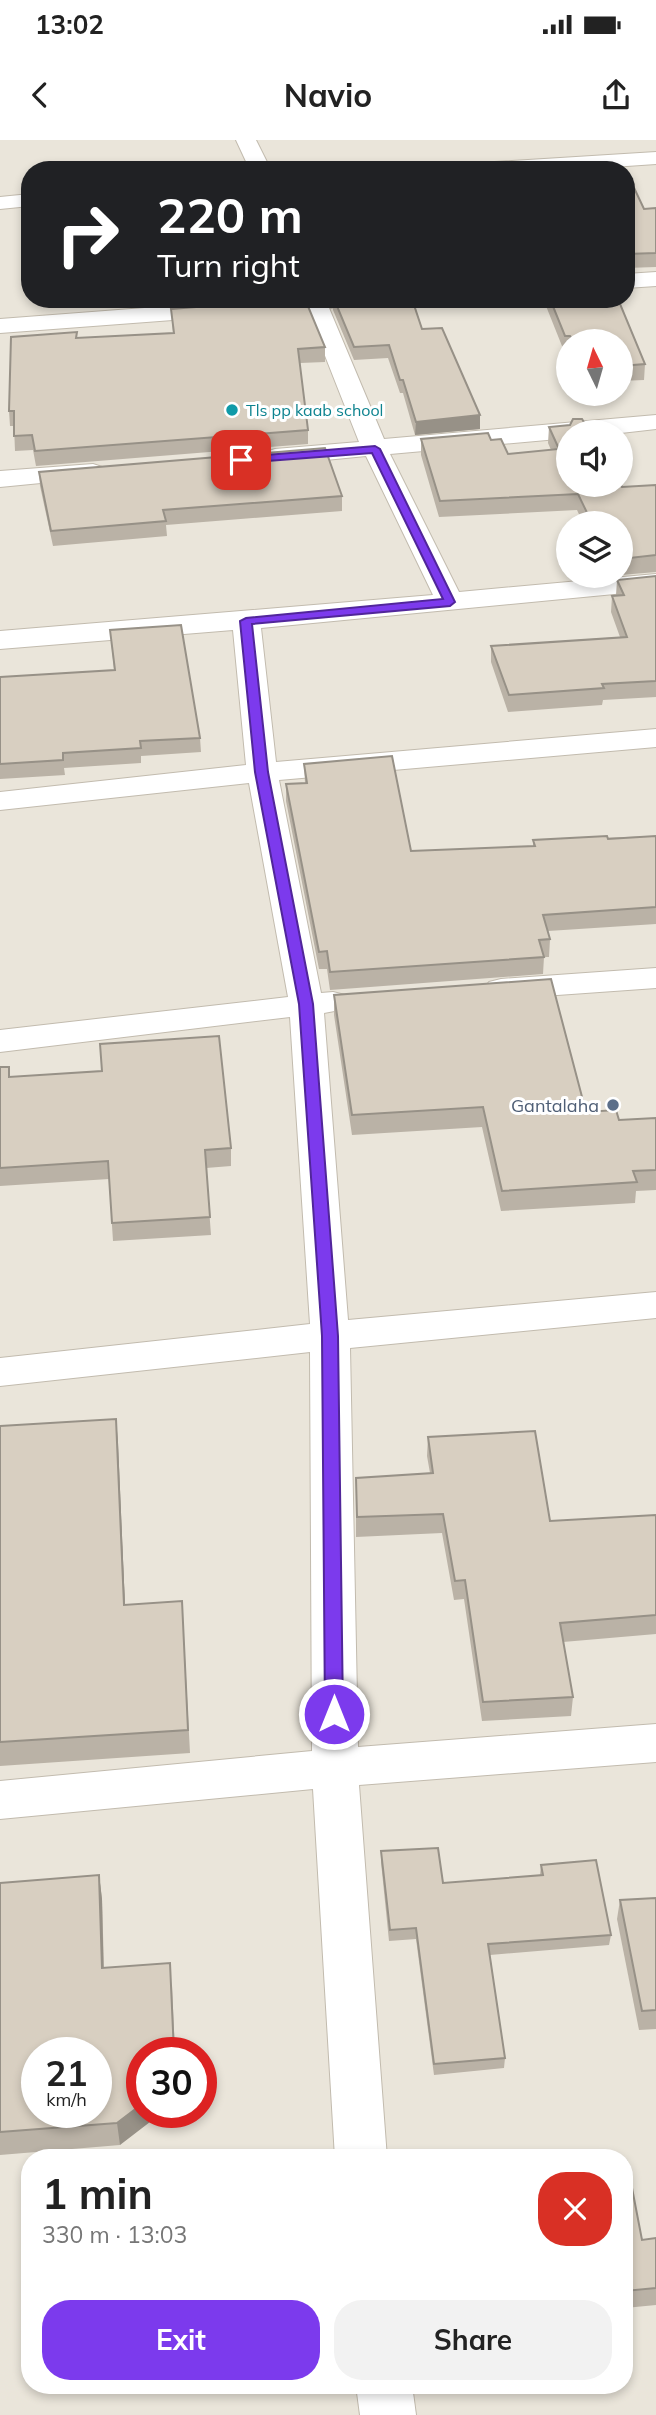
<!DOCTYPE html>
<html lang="en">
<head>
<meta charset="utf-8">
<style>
	body { margin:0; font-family:Mulish,sans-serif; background:#f2f2f2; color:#222; height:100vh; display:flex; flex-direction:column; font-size:26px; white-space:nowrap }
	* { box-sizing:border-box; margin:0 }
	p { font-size:23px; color:#767676 }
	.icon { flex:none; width:38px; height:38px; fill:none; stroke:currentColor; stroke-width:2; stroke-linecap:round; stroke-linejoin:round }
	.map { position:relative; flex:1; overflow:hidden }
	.side { position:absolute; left:21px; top:2009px; width:612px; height:245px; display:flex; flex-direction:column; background:#fff; border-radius:28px; box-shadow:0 4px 10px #0003 }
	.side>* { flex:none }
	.banner { position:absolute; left:21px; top:21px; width:614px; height:147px; border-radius:28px; box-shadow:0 4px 10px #0003; background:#202124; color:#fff; overflow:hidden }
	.needle { width:46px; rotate:355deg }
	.tools { position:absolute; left:556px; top:189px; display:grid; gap:14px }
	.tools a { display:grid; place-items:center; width:77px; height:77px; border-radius:50%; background:#fff; box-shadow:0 4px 10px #0003; font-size:35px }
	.speed { position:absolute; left:21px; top:1897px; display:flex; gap:14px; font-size:35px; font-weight:700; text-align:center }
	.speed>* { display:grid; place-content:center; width:91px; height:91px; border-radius:50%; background:#fff; box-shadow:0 4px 10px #0003; line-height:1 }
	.speed small { font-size:18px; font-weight:400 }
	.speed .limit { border:10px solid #d22; background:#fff; color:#111 }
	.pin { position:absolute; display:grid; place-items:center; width:60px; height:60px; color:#fff; margin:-30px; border-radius:14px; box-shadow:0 4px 10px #0006 }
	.me { position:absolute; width:77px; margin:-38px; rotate:0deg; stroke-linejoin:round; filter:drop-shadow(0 0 5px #0008) }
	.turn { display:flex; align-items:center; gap:24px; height:147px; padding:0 21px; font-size:32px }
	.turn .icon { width:91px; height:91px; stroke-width:2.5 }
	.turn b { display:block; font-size:49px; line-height:60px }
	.round { display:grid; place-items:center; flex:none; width:74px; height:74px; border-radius:28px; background:#f2f2f2 }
	.head { display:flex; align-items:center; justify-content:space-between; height:119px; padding:0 21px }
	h1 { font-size:42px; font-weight:700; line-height:52px }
	.button { display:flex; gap:14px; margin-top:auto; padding:14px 21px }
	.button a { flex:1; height:80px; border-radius:28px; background:#7c3aed; color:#fff; font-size:28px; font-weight:700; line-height:80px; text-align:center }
	.button a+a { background:#f2f2f2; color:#222 }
	.status { display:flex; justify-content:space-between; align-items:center; height:49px; padding:0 35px; background:#fff; direction:ltr }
	.status svg { height:19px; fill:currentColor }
	header { display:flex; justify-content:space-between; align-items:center; height:91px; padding:0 21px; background:#fff; font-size:32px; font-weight:700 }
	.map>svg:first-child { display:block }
	.residential { fill:#eae5da; fill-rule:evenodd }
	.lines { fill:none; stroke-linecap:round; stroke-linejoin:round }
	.street-casing { stroke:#c2bbae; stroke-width:2 }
	.street { fill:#fff; fill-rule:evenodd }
	.wall { fill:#bab2a6 }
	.shaded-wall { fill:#979187 }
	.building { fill:#d8cfc1; stroke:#979187; stroke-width:2; fill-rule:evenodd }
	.route { fill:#7c3aed; stroke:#51269a; stroke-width:2 }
	.culture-dot { fill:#0f9aa8; stroke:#fff; stroke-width:2.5 }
	.service-dot { fill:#5c6f8a; stroke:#fff; stroke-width:2.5 }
	.labels { text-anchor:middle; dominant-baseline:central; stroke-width:6; stroke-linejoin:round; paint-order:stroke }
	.far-culture-label { font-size:16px; fill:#0d838f; stroke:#fff; text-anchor:start }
	.service-label { font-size:18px; fill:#4e5e75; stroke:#fff; text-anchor:end }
</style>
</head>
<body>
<div class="status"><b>13:02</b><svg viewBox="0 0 49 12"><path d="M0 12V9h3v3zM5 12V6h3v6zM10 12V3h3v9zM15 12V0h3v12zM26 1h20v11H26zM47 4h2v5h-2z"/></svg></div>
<header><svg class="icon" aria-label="back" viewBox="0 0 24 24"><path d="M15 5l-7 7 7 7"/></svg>Navio<svg class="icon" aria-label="share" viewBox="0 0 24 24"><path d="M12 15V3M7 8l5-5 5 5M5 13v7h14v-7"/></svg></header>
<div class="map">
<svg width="656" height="2275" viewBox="0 0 656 2275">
	<rect width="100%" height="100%" fill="#f6f3ec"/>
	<path class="residential" d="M0 0H656V2275H0ZM30 30H626V159H30ZM569 201H621V254H569ZM569 292H621V345H569ZM569 383H621V436H569ZM37 1913H96V1972H37ZM142 1913H201V1972H142ZM30 2018H625V2245H30Z"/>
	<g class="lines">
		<g class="street-casing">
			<g id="street">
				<polygon points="236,0 256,0 271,30 250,30"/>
				<polygon points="656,12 656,24 568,30 454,30 457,26 464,24"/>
				<polygon points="30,54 30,66 0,69 0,57"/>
				<polygon points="656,132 656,146 626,148 626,134"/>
				<polygon points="263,159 369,159 366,164 329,168 384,299 656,275 656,289 621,293 569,292 569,298 390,314 459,452 656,434 656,450 261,488 276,622 656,589 656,607 279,640 321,853 333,852 345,855 350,862 345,869 324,873 348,1180 656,1152 656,1178 350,1208 358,1607 656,1584 656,1622 359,1645 387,2018 335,2018 313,1649 0,1679 0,1641 312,1611 310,1212 0,1246 0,1218 310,1184 290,877 0,912 0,890 288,857 249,643 0,670 0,652 246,625 233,490 0,509 0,491 433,455 366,316 275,325 266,322 262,317 266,312 275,309 359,302 307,170 0,193 0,179"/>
				<polygon points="93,324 102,327 106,332 102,337 0,347 0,331"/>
				<polygon points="656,828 656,848 501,859 489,856 484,849 489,842 501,839"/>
				<polygon points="356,2245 412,2245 416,2275 360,2275"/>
			</g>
		</g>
		<use href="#street" class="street"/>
	</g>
	<g class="wall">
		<polygon points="626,33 644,69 656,68 656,127 626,128"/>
		<polygon points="168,159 225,159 169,164"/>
		<polygon points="333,159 412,159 422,189 480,275 480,289 415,295 403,253 400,253 388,218 354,220 333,170"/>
		<polygon points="546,159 618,159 645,224 644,240 621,241 621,201 569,201 569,211 564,211 546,166"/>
		<polygon points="171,169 325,207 325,222 300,223 308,290 308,304 36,326 33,310 15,311 14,286 10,286 9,271 77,198 173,193"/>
		<polygon points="549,287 622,347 656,345 656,432 621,435 621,383 583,383 577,370 439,377 421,315 421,299 491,300 508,314 551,310 548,303"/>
		<polygon points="39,332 342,356 342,371 166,385 167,396 53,406 40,346"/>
		<polygon points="656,436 656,557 603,560 602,565 508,572 491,522 491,506 620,497 611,472 612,456 616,455 617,440"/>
		<polygon points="110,490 200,598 201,612 141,616 141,623 64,628 65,635 0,639 0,537 114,530"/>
		<polygon points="304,624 411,711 533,706 533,700 656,696 656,784 548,791 550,799 549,817 544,817 543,834 330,850 327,829 319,829 286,661 286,644 305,643"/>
		<polygon points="334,855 586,972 619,980 656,978 656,1050 636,1051 635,1063 501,1071 482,987 352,995 334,875"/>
		<polygon points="0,927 9,927 10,937 231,1008 231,1026 206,1028 211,1095 113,1101 109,1039 0,1046"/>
		<polygon points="116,1279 125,1465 182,1461 190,1613 0,1626 0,1286"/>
		<polygon points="428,1297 550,1381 656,1375 656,1494 563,1502 573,1557 571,1576 482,1581 464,1459 454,1460 442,1393 356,1397 356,1338 430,1333 427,1316"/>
		<polygon points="381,1711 443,1743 540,1735 541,1725 611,1795 609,1805 490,1815 505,1918 504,1928 434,1935 416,1799 389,1801 381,1722"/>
		<polygon points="99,1735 102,1759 104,1828 172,1846 175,1913 142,1913 120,2005 0,2015 0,1743"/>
		<polygon points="656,1758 656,1889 639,1890 617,1779 620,1760"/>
		<polygon points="625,2023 642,2100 656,2098 656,2165 625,2168"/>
	</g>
	<g class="shaded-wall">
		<polygon points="480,275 480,289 415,295 416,282"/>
		<polygon points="116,1279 118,1303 126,1489 124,1465"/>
		<polygon points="99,1735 102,1759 104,1851 102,1828"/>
		<polygon points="142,1964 142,1972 163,1972 120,2005 117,1983"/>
	</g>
	<g class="building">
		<polygon points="627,33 644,69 656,68 656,113 626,114"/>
		<polygon points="297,159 305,159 325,207 298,209 308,290 35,311 32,295 14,296 14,271 9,271 11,197 77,192 76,198 174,193 171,169"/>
		<polygon points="334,159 412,159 422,189 442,188 480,275 416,282 403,240 400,240 389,205 354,207"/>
		<polygon points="550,159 618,159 645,224 621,226 621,201 574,201 570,196 565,196"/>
		<polygon points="573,279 582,279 590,292 569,292 569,345 621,345 622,347 656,345 656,415 621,419 621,383 592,383 578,354 440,361 421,299 488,293 491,300 501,299 508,314 559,309 549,287 570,285"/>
		<polygon points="325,308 342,356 163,370 166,381 51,391 39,332"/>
		<polygon points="656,436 656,541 602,544 604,548 509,555 491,506 627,497 612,456 624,455 617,440"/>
		<polygon points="181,485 200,598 140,601 141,608 63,613 63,620 0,624 0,537 115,530 110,490"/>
		<polygon points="392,616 411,711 535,706 533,700 607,696 608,699 656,696 656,767 543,775 550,799 539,800 544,817 330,832 327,811 319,812 286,644 307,643 304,624"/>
		<polygon points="551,839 586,972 616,970 619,980 656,978 656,1030 633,1031 637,1042 502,1051 483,967 352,975 334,855"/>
		<polygon points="219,896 231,1008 205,1010 210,1077 112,1083 108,1021 0,1028 0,927 9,927 9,937 102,931 100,904"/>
		<polygon points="116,1279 124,1465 182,1461 188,1590 0,1602 0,1286"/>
		<polygon points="535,1291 550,1381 656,1375 656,1475 560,1483 573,1557 483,1562 465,1440 455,1441 443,1374 357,1377 356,1338 433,1333 428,1297"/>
		<polygon points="438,1708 443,1743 543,1735 541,1725 596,1720 611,1795 488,1804 505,1918 434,1924 416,1788 390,1790 381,1711"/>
		<path d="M99 1735 102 1828 170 1823 174 1913H142V1964L117 1983 0 1992V1743ZM37 1913H96V1972H37Z"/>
		<polygon points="656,1758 656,1870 642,1871 620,1760"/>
		<polygon points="627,2022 642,2100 656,2098 656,2148 625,2151 625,2023"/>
	</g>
	<polygon class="route" points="375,306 380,309 455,462 450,466 252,484 268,632 313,864 338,1196 343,1574 341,1580 334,1582 327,1580 325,1574 322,1196 299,864 255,632 240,481 246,478 443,459 372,313 241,323 236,320 241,317"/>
	<circle class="culture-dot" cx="232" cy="270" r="7"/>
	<circle class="service-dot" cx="613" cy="965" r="7"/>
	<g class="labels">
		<g class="far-culture-label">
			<text x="246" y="270">Tls pp kaab school</text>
		</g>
		<g class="service-label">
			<text x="599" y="965">Gantalaha</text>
		</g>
	</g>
</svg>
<div class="tools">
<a><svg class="needle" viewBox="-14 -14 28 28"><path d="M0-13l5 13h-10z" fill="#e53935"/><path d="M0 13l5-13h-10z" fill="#767676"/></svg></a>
<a><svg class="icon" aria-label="sound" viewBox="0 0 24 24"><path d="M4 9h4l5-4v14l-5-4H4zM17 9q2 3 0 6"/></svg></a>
<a><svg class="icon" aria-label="layers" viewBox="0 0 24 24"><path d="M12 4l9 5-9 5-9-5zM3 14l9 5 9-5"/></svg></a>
</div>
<div class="speed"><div>21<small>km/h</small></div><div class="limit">30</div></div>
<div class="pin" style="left:241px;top:320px;background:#d93025"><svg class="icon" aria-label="arrive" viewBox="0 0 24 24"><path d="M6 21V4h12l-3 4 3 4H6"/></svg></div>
<svg class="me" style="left:334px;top:1574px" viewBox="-20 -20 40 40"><circle r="17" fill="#7c3aed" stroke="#fff" stroke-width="3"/><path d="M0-11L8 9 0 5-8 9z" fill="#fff"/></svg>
<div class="banner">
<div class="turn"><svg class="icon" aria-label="right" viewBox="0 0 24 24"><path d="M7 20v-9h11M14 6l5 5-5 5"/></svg><div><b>220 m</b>Turn right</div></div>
</div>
<section class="side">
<div class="head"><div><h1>1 min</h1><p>330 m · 13:03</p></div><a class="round" style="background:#d93025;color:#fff"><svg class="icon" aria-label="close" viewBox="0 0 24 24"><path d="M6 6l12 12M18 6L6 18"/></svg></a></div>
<div class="button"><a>Exit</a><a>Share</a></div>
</section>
</div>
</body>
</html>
